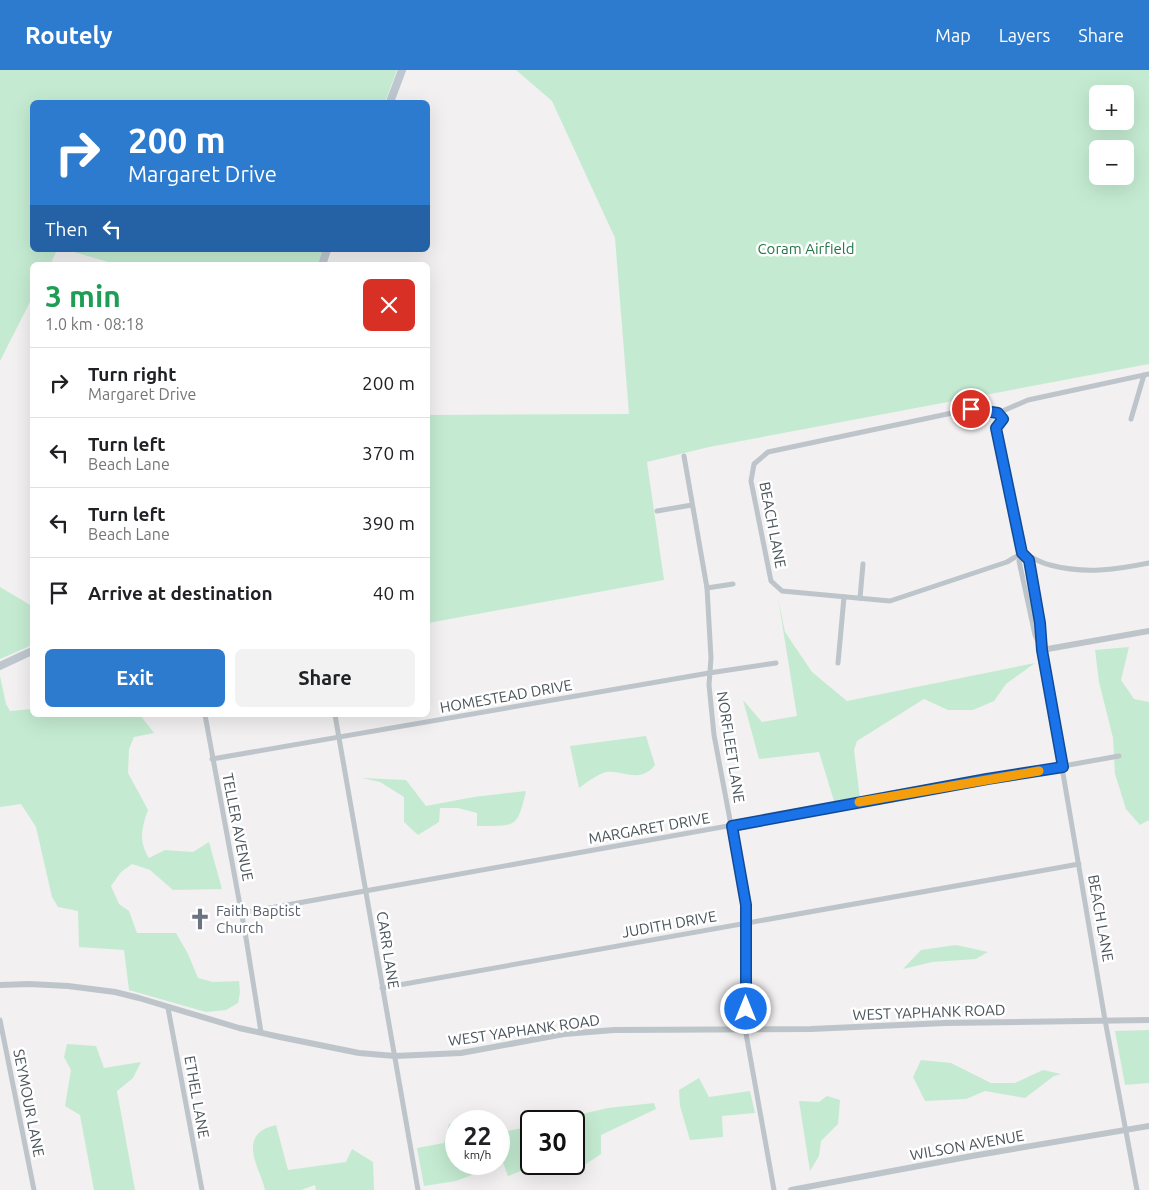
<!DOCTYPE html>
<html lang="en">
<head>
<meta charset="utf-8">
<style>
	body { margin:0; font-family:Ubuntu,sans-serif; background:#f2f2f2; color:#202124; height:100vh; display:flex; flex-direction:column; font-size:19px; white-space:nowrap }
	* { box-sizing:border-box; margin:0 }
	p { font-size:16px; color:#757577 }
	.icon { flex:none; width:28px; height:28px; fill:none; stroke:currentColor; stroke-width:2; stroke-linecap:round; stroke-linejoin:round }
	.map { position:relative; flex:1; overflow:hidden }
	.drawer { position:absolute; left:30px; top:192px; width:400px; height:455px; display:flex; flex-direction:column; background:#fff; border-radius:8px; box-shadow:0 5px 20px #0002 }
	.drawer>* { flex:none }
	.hud { position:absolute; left:30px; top:30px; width:400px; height:152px; border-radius:8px; box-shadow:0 5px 20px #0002; background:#2d7bcf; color:#fff; overflow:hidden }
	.controls { position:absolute; left:1089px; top:15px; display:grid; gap:10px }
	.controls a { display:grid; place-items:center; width:45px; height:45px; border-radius:8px; background:#fff; box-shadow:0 5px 20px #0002; font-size:25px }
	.speed { position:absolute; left:445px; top:1040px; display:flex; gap:10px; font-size:25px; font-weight:700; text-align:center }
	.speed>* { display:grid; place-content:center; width:65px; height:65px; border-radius:50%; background:#fff; box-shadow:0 5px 20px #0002; line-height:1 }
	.speed small { font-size:12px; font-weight:400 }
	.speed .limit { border:2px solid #111; border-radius:8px; background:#fff; color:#111 }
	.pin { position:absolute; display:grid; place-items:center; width:42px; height:42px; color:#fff; margin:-21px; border:2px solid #fff; border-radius:50%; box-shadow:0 1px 5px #0007 }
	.me { position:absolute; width:55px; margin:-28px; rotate:0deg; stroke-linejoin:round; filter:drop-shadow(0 0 4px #0008) }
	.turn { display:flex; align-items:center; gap:18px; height:105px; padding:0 15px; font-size:22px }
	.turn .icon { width:65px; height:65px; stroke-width:2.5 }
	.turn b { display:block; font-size:35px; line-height:42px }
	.then { display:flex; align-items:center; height:48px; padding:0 15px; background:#0003; gap:10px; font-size:19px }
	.round { display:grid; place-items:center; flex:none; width:52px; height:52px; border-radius:8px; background:#f2f2f2 }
	.overview { display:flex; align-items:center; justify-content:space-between; height:85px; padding:0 15px }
	h1 { font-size:30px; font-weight:700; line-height:38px; color:#1e9e55 }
	.button { display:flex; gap:10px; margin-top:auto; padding:10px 15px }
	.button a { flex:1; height:58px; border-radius:8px; background:#2d7bcf; color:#fff; font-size:20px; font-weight:700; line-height:58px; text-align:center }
	.button a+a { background:#f2f2f2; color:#202124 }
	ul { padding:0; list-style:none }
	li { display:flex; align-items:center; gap:15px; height:70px; padding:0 15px; border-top:1px solid #e0e0e0 }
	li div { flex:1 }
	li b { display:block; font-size:19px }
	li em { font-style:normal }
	header { display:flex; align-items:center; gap:30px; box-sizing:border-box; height:70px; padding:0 25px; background:#2d7bcf; color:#fff }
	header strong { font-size:24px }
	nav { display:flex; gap:28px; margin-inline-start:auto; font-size:18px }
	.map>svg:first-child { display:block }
	.green { fill:#c4ebd1; fill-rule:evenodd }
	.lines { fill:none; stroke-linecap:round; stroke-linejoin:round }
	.minor { stroke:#bdc5cb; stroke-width:5 }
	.tertiary { stroke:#bdc5cb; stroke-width:6 }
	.secondary { stroke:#bec7cf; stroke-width:8 }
	.route-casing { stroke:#114b97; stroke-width:12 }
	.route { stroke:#1a73e8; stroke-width:9 }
	.slow { stroke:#f59e0b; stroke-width:9 }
	.labels { text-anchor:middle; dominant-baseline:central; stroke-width:5; stroke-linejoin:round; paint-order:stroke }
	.park-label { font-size:15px; fill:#227648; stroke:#fff }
	.street-label { font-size:15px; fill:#4a545b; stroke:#fff }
	.worship-label { font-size:15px; fill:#5b616d; stroke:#fff; text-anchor:start }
</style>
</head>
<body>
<header>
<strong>Routely</strong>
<nav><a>Map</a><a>Layers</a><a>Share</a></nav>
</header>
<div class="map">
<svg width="1149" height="1120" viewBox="0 0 1149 1120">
	<rect width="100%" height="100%" fill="#f2f0f0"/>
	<g class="green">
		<polygon points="0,0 397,0 385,32 32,32 32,180 57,180 50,195 32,195 32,228 0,291"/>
		<path d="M516 0H1149V294L709 377 647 392 664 510 428 553V345L629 344 615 168 552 31ZM1098 24H1125V51H1098ZM1098 79H1125V106H1098Z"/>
		<polygon points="67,180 327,180 321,195 119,195"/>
		<polygon points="0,517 32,536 32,575 0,589"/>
		<polygon points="778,528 785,562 812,602 847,631 1035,593 1006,614 994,631 973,640 948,640 924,629 857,671 854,680 860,728 834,731 819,682 759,689 743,630 762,652 797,646"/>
		<polygon points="1129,577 1121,610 1134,629 1149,632 1149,750 1140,755 1126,739 1115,704 1113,668 1099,612 1095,580"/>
		<path d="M0 606 6 634 10 641 32 639V645H140L154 663 134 667 129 679 128 703 148 740C142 757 138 771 149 788L165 780 193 782 209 772 222 819 173 820 150 800 132 794 121 802 111 816 119 834 129 841 137 863H176L188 884 198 908 213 912 239 911 240 922 238 933 226 940 206 942 129 920 124 880 79 877 78 841 58 837 52 827 36 757 21 734 0 737Z"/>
		<path d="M646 666 655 695C639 716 619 697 603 703 595 706 586 713 579 718L570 676Z"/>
		<path d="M362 708 406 710 426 736 474 727 526 721C517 759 516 756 477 756V743L458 738H440L439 752 418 765 404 752V727L380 712Z"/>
		<polygon points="956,875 988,882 976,889 932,892 903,899 921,880"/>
		<polygon points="1149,960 1149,1013 1125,1015 1115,961"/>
		<polygon points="67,974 96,976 104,998 141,992 133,1008 117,1021 135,1120 94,1120 80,1045 65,1036 71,1000 64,987"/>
		<polygon points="921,990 951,993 991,1013 1015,1013 1043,1000 1061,1004 1054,1006 1025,1028 985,1021 966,1029 925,1031 913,1007"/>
		<polygon points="699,1008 709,1027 750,1021 755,1043 722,1046 723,1067 690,1070 680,1036 679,1020"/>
		<polygon points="827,1026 840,1030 838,1054 821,1071 819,1086 810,1101 799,1031 819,1032"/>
		<polygon points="654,1033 656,1039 601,1065 601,1084 586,1094 564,1099 554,1094 574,1094 574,1051 551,1051 608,1038"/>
		<polygon points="456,1053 456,1094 473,1094 472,1105 456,1111 424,1116 417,1078 444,1073 449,1054"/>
		<path d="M276 1055 288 1100 346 1092 352 1079 373 1092 374 1120H316L315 1115 301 1120H265C262 1103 242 1076 261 1061 265 1058 272 1056 276 1055Z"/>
		<path d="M531 1056V1094H544L536 1095 508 1106C502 1092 499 1078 499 1063Z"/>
	</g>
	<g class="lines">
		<g class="minor">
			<polyline points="998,343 1003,349 996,358 1022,483 1029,490 1039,543 1042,580 1105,950 1137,1120"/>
			<polyline points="1131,349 1144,305"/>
			<polyline points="684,386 707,518 711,588 709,615 714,665 746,835 745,958 774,1120"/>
			<polyline points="657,441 692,435"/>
			<polyline points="1022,483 1007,492 890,531 782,521 771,511 751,411 754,394 768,382 971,339 998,343 1028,330 1149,304"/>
			<polyline points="1022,483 1019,491 1035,565 1041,578"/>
			<path d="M1025 484C1033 488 1041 493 1050 495 1084 504 1115 500 1149 493"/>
			<polyline points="707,518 733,514"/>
			<polyline points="860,528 863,494"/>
			<polyline points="838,593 844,527"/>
			<polyline points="205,645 246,868 261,962"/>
			<polyline points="335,645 418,1120"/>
			<polyline points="212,689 709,603 776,593"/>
			<polyline points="242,843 1119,686"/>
			<polyline points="382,918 1079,794"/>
			<polyline points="168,938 202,1120"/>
			<polyline points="0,950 34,1120"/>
		</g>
		<g class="tertiary">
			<polyline points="1042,580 1149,561"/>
			<polyline points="0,915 29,914 68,916 115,922 139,928 239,958 280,967 359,983 395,986 461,983 564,964 614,960 811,959 945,953 1149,950"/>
			<polyline points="791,1120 972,1086 1149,1056"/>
		</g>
		<g class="secondary">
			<polyline points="390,32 402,0"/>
			<polyline points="322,195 327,180"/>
			<polyline points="0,596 32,581"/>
		</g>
	</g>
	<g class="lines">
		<g class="route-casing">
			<polyline id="route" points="746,939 746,835 732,756 987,709 1063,697 1042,580 1040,553 1029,490 1022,483 996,358 1003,349 998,343 971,339"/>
		</g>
		<use href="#route" class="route"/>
		<polyline class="slow" points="859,732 1039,701"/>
	</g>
	<defs>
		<g id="church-bare" transform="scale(1.725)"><path d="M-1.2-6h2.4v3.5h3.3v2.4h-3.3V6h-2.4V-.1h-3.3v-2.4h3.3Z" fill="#6b7280" stroke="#fff" stroke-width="2.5" paint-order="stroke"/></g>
	</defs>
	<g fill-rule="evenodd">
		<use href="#church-bare" x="200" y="849"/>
	</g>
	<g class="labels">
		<g class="park-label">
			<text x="806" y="178">Coram Airfield</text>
		</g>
		<g class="street-label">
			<text transform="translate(773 455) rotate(79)">BEACH LANE</text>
			<text transform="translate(506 626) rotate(-10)">HOMESTEAD DRIVE</text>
			<text transform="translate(731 677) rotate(81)">NORFLEET LANE</text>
			<text transform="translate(238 757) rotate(79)">TELLER AVENUE</text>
			<text transform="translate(649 758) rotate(-10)">MARGARET DRIVE</text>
			<text transform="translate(1101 848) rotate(80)">BEACH LANE</text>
			<text transform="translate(669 854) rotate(-10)">JUDITH DRIVE</text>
			<text transform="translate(388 880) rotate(81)">CARR LANE</text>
			<text transform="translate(929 942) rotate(-2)">WEST YAPHANK ROAD</text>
			<text transform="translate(524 960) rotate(-8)">WEST YAPHANK ROAD</text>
			<text transform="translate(197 1027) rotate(80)">ETHEL LANE</text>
			<text transform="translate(29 1033) rotate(79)">SEYMOUR LANE</text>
			<text transform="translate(967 1075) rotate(-10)">WILSON AVENUE</text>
		</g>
		<g class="worship-label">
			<text x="216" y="840">Faith Baptist<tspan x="216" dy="17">Church</tspan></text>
		</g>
	</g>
</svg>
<div class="controls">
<a>+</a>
<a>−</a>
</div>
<div class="speed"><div>22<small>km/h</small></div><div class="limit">30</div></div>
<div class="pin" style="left:971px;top:339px;background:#d93025"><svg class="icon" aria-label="arrive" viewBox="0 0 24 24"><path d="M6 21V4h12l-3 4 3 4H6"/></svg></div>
<svg class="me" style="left:746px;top:939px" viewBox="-20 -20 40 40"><circle r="17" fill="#1a73e8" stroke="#fff" stroke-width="3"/><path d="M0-11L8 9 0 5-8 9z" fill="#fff"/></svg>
<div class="hud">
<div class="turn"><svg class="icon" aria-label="right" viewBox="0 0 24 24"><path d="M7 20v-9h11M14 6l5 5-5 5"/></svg><div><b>200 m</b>Margaret Drive</div></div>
<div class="then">Then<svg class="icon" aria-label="left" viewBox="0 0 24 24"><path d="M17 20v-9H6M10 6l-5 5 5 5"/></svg></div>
</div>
<section class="drawer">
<div class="overview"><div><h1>3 min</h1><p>1.0 km · 08:18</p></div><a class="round" style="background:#d93025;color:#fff"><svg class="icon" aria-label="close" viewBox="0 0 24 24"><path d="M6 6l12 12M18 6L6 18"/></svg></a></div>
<ul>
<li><svg class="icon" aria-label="right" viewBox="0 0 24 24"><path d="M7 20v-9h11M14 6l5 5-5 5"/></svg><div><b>Turn right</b><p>Margaret Drive</p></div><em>200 m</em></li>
<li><svg class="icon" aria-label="left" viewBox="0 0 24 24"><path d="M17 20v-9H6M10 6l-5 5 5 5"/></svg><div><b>Turn left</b><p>Beach Lane</p></div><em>370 m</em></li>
<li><svg class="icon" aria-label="left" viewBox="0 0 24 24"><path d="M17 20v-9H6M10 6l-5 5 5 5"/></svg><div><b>Turn left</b><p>Beach Lane</p></div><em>390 m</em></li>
<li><svg class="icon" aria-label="arrive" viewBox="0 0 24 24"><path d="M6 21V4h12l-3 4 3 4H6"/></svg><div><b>Arrive at destination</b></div><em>40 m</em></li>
</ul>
<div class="button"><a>Exit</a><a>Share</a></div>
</section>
</div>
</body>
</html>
